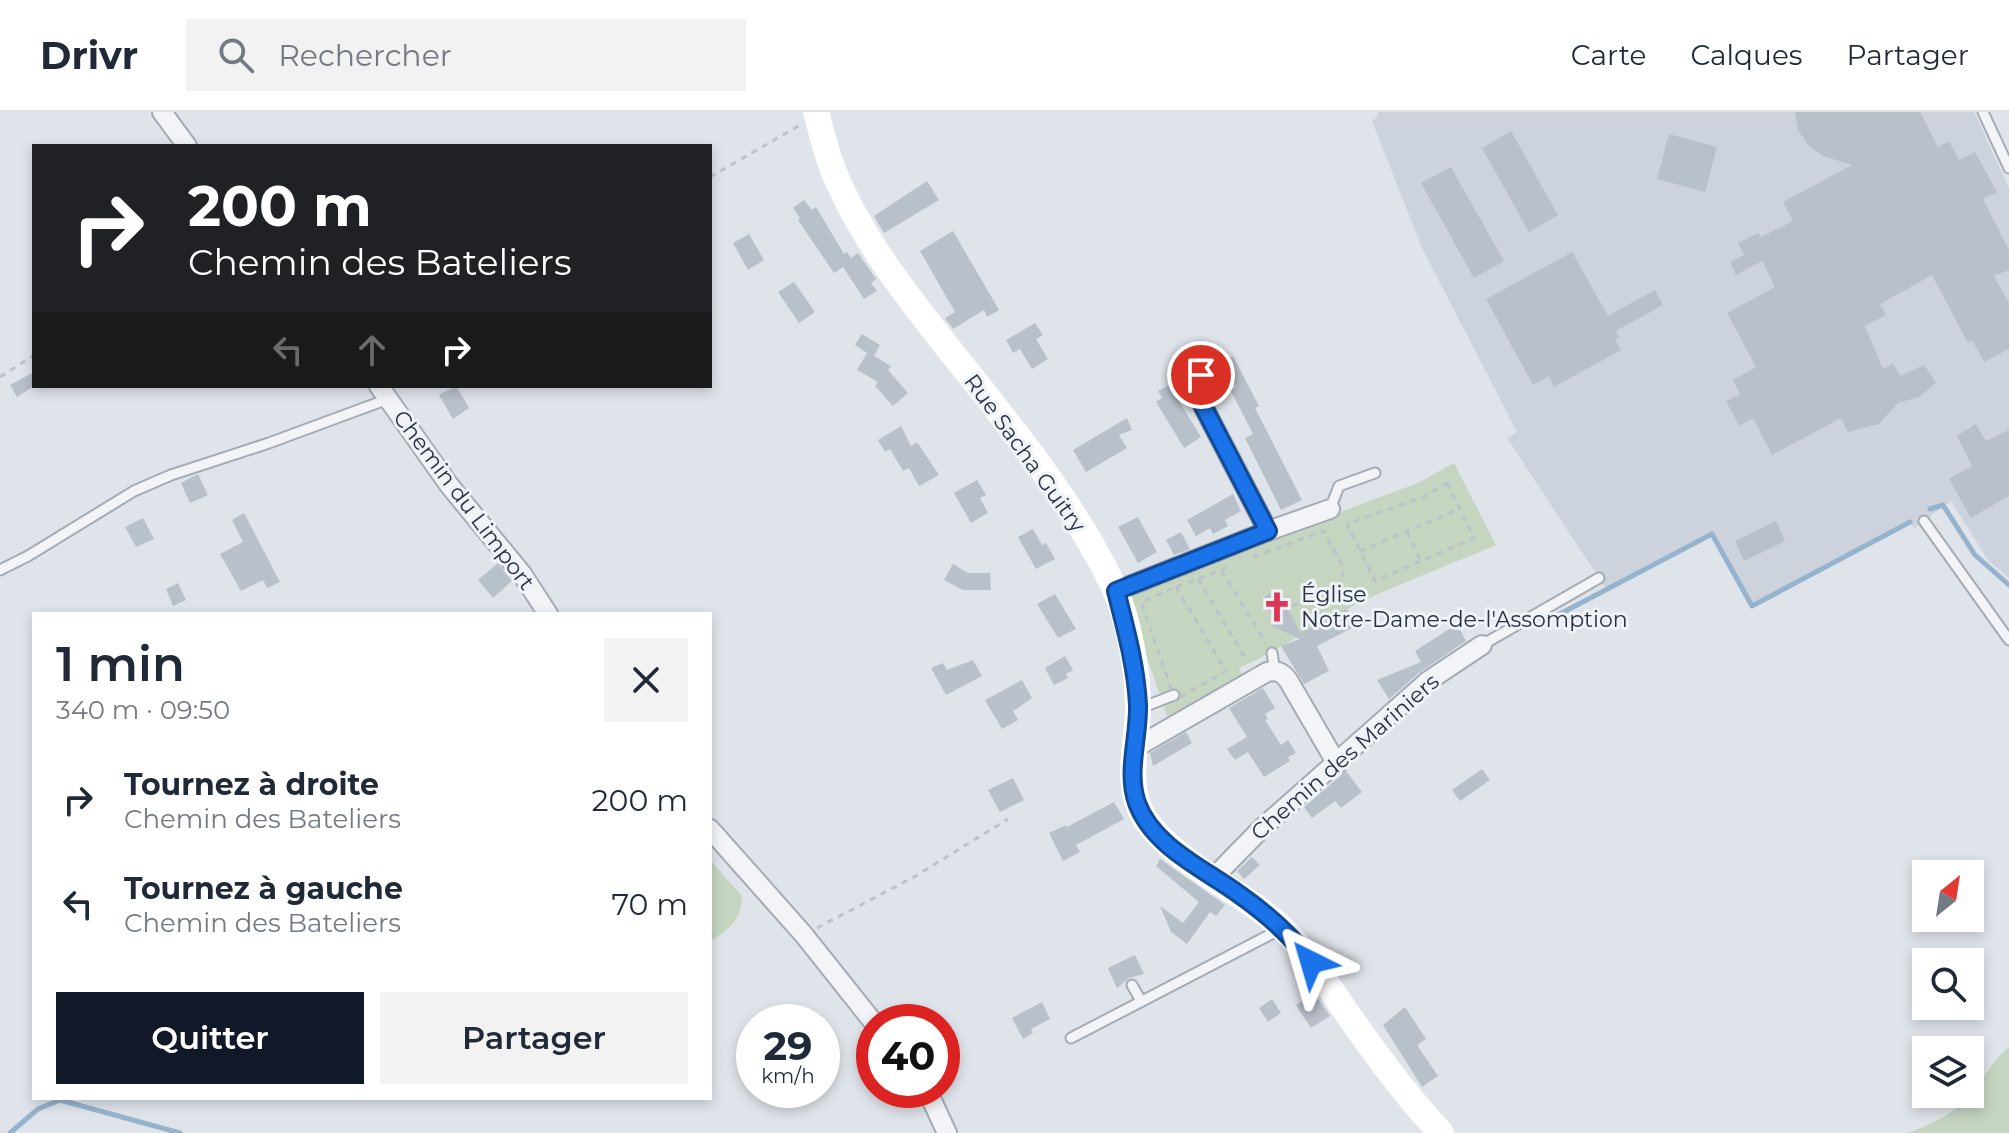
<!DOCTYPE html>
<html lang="fr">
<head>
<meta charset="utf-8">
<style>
	body { margin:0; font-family:Montserrat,sans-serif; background:#f2f2f3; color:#1f2937; height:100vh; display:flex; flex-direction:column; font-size:30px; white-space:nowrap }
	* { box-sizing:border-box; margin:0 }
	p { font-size:26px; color:#747a83 }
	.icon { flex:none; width:44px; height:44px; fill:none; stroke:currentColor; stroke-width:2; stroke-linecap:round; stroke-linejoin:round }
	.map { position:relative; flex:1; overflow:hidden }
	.drawer { position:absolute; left:32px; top:500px; width:680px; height:488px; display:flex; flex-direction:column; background:#fff; border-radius:0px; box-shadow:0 4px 12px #0003 }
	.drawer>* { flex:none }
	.guide { position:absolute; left:32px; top:32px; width:680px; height:244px; border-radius:0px; box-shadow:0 4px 12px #0003; background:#202124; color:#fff; overflow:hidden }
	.needle { width:52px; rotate:30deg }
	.tools { position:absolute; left:1912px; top:748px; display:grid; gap:16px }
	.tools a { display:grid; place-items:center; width:72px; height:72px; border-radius:0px; background:#fff; box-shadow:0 4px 12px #0003; font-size:40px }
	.speed { position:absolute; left:736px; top:892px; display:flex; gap:16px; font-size:40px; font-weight:700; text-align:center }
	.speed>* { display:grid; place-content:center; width:104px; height:104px; border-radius:50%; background:#fff; box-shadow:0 4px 12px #0003; line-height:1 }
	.speed small { font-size:20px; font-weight:400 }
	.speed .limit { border:12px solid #d22; background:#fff; color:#111 }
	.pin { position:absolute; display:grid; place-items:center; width:68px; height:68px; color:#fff; margin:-34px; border:4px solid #fff; border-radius:50%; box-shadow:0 2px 8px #0007 }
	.me { position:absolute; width:88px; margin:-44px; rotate:320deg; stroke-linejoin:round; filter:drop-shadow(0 0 6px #0008) }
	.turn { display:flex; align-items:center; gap:28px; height:168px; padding:0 24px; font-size:36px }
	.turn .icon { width:104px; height:104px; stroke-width:2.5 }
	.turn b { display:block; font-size:56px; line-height:68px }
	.lanes { display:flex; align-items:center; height:76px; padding:0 24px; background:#0003; justify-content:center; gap:40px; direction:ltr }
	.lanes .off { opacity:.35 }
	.round { display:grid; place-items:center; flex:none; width:84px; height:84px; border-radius:0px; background:#f2f2f3 }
	.overview { display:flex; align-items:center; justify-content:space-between; height:136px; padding:0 24px }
	h1 { font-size:48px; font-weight:600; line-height:60px }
	.action { display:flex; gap:16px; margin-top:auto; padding:16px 24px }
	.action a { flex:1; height:92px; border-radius:0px; background:#111827; color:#fff; font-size:32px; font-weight:600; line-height:92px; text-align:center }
	.action a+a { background:#f2f2f3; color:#1f2937 }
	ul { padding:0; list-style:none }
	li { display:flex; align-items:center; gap:24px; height:104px; padding:0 24px }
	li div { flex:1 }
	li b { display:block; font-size:30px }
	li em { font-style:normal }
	header { display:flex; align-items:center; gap:48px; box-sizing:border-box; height:112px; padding:0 40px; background:#fff; border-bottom:2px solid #e0e1e3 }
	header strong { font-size:38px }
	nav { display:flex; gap:44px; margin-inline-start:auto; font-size:28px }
	.search { width:560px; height:72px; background:#f2f2f3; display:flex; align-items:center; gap:20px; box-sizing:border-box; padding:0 28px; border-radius:0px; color:#747a83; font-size:30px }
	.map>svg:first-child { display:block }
	.built { fill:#cdd3dc }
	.green { fill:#c5d5bf }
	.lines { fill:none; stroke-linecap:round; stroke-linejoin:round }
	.stream { stroke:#96b3ce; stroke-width:5 }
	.building { fill:#b8c0ca }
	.lane-casing { stroke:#a4abb5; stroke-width:13 }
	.street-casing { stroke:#a4abb5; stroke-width:22 }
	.path { stroke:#bdc1c9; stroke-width:3; stroke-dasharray:6 6; stroke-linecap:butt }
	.lane { stroke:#f2f4f8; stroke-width:9 }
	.street { stroke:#f2f4f8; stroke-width:18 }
	.secondary { stroke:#fff; stroke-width:26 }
	.route-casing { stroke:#114b97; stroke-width:20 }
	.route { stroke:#1a73e8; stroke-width:14 }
	.labels { text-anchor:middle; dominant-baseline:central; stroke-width:6; stroke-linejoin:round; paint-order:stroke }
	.street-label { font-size:22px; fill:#263143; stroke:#eff2f7 }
	.poi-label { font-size:22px; fill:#263143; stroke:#eff2f7; text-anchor:start }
</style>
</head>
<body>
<header>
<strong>Drivr</strong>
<div class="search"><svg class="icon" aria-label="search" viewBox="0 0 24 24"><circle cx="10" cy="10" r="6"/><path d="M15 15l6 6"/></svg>Rechercher</div>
<nav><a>Carte</a><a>Calques</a><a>Partager</a></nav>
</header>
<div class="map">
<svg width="2009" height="1021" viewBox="0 0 2009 1021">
	<rect width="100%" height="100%" fill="#dfe4ea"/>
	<polygon class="built" points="1377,0 1974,0 2009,76 2009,466 1988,448 1951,389 1914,416 1908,408 1750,493 1709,421 1606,477 1507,326 1517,320 1422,136 1372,9 1379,3"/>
	<g class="green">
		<path d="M1454 351 1496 433C1454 451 1411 467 1369 486 1323 508 1284 536 1239 556L1243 565 1168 606 1127 488 1134 477 1418 371Z"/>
		<path d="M710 748 742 784C741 810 730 815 710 830Z"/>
		<path d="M2009 935V1021H1907C1926 1015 1949 1004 1964 990 1981 973 1988 953 2009 935Z"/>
	</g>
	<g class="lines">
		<g class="stream">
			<polyline points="1930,397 1943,393 1975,443 2009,473"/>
			<polyline points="1558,503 1712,422 1752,494 1910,410"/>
			<polyline points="10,1021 38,997 60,988 180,1021"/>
		</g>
	</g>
	<g class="building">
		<polygon points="1795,0 1920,0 1938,35 1949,29 1959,48 1975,40 1997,80 1983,87 2009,138 2009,158 1994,164 2009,191 2009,237 1984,250 1973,229 1968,231 1932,163 1880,192 1886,203 1865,214 1883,257 1893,251 1900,264 1924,253 1936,271 1919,285 1898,291 1879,312 1848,320 1841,306 1772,343 1753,306 1739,314 1726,289 1740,282 1733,268 1756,255 1727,201 1775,175 1762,149 1736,163 1730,150 1744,143 1738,131 1758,121 1761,125 1793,109 1783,90 1852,53 1823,44 1808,33 1798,18"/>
		<polygon points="1511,19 1558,103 1529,120 1482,36"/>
		<polygon points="1669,22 1717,35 1705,80 1657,67"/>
		<polygon points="1451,55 1504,149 1474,166 1421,71"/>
		<polygon points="927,69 939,88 884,121 874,104"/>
		<polygon points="804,88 812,98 816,95 844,142 847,140 851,146 858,141 876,167 871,171 877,179 864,187 843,155 834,161 798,108 800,106 793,96"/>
		<polygon points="953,119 999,198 987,205 984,198 953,217 945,206 955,200 920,139"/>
		<polygon points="749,122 764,148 748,158 733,131"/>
		<polygon points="1572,140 1608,204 1655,178 1663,193 1616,219 1619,225 1615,227 1621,238 1554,275 1549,264 1533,273 1486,187"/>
		<polygon points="794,170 815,200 799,211 778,180"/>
		<polygon points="1035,211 1043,223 1036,227 1048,247 1032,257 1020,237 1013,241 1006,228"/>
		<polygon points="862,222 880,233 874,244 891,254 888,258 908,281 893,294 875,274 878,270 857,258 867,241 855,233"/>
		<polygon points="1233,244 1259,294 1255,296 1302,388 1281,398 1245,326 1253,322 1231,279 1236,275 1223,249"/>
		<polygon points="34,260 34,274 17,285 10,273"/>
		<polygon points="1169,273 1201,325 1184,336 1156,290 1162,286 1158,279"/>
		<polygon points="456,274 469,296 453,307 439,283"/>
		<polygon points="1127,306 1132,318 1119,323 1127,336 1086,360 1073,338"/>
		<polygon points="1976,312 1986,329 2009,318 2009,384 1971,406 1949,367 1972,354 1957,324"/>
		<polygon points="901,314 911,334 917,330 939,363 919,374 909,356 903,359 890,337 885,340 878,328"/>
		<polygon points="198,362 208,383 190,391 181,371"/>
		<polygon points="977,368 986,383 980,386 988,401 971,411 954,381"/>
		<polygon points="1233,382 1241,399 1225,408 1228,414 1213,422 1210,416 1196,424 1187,408"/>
		<polygon points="244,401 280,470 267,476 263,468 241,479 220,442 243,430 232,408"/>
		<polygon points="1138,405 1157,440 1138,451 1118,415"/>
		<polygon points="143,406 154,427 136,435 125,415"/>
		<polygon points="1776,409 1785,429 1744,449 1735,429"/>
		<polygon points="1033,417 1042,433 1046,431 1055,447 1036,457 1018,425"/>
		<polygon points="1181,420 1190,437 1174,443 1166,428"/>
		<polygon points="498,451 512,469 493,486 478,468"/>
		<polygon points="953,452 968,461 990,461 991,478 963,478 944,468"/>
		<polygon points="178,471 186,488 173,494 166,477"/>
		<polygon points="1275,478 1277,481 1280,480 1300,521 1347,497 1356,514 1317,534 1329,559 1304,572 1281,534 1300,527 1272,514 1274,509 1263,486"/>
		<polygon points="1055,482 1076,517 1058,526 1037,492"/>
		<polygon points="1457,512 1466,529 1420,560 1389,587 1377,568 1421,550 1415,539"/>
		<polygon points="1065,544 1073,558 1066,562 1068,566 1054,573 1045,556"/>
		<polygon points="973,548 982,564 946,583 931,556 943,551 947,558"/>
		<polygon points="1022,568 1032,586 1013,599 1018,608 1002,617 985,588"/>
		<polygon points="1263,576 1275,596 1265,602 1268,607 1265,608 1281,633 1288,628 1296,641 1288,645 1290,649 1264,665 1248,640 1235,648 1227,637 1247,625 1229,596"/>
		<polygon points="1186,620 1192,631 1153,654 1150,641"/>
		<polygon points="1482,657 1490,668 1460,689 1452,678"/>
		<polygon points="1346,659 1362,680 1341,696 1335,689 1312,706 1304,695"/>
		<polygon points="1013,666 1024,688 1000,700 988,678"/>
		<polygon points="1114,690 1124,707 1076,733 1080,740 1063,749 1049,721 1066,713 1067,715"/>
		<polygon points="1252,745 1260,753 1244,767 1237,759"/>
		<polygon points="1160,747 1225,793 1216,804 1210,800 1187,832 1171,820 1160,794 1183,811 1199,790 1156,754"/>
		<polygon points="1135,843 1144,862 1129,866 1117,876 1108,856"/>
		<polygon points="1314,881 1330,904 1311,916 1296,893"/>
		<polygon points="1272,887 1281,901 1268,910 1259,896"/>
		<polygon points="1042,890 1050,907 1031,917 1033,921 1023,927 1012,906"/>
		<polygon points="1405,895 1426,927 1417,933 1438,964 1422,975 1383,913"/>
	</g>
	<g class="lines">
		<g class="lane-casing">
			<g id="lane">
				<polyline points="1983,0 2009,56"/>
				<polyline points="1330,397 1339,374 1375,361"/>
				<polyline points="1924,409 2009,528"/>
				<polyline points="0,458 28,444 134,379 171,363 269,331 388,287"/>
				<polyline points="1482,533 1599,466"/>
				<polyline points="1272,541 1275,559"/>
				<polyline points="1141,596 1174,583"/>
				<polyline points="1132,873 1141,889"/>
				<polyline points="1071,926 1279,818"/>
			</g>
		</g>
		<g class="street-casing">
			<g id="street">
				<polyline points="162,0 187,34"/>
				<polyline points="379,274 449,373 522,462 548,502"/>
				<polyline points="1268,419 1330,397"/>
				<polyline points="1116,479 1268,419 1203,294 1201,263"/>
				<path d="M1135 636 1267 560C1277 558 1282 560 1288 568L1337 652"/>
				<polyline points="710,717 804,823 874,911"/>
				<polyline points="1214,765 1262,716 1428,569 1482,533"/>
				<polyline points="927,978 947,1021"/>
			</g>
		</g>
		<g class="path">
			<polyline points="710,65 800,13"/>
			<polyline points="0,265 34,243"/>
			<polygon points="1447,371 1474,426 1375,469 1347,412 1423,385"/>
			<polyline points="1407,420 1421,449"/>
			<polyline points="1360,439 1460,397"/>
			<polyline points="1253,445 1324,419 1343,455 1342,470 1291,495"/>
			<polyline points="1221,458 1231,453"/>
			<polyline points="1198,467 1247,549"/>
			<polygon points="1176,475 1226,559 1175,588 1141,490"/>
			<polyline points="1177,475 1221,458 1266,531"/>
			<polyline points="817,816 914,765 1008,707"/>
		</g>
		<use href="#lane" class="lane"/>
		<use href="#street" class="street"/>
		<path class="secondary" d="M816 0C822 22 827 45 836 65 862 126 904 180 945 232 1005 308 1069 383 1112 471 1129 506 1138 559 1138 598 1137 635 1124 674 1145 707 1176 753 1245 779 1286 820 1310 844 1329 875 1349 904 1378 945 1407 985 1441 1021"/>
	</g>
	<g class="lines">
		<g class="route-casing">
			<path id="route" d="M1201 263 1203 294 1268 419 1116 479C1126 518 1136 554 1138 593 1139 625 1126 660 1137 691 1153 735 1205 757 1240 783 1267 802 1292 824 1311 850"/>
		</g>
		<use href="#route" class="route"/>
	</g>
	<defs>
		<g id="church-bare" transform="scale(2.4)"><path d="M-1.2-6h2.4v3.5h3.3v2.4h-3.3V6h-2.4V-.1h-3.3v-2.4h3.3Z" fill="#dc3655" stroke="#eff2f7" stroke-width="2.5" paint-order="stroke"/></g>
	</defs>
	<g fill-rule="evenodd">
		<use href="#church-bare" x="1277" y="495"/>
	</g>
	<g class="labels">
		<g class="street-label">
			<text transform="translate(1025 341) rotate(54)">Rue Sacha Guitry</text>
			<text transform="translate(464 388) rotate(53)">Chemin du Limport</text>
			<text transform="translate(1345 645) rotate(-41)">Chemin des Mariniers</text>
		</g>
		<g class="poi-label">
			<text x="1301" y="482">Église<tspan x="1301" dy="25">Notre-Dame-de-l'Assomption</tspan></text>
		</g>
	</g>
</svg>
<div class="tools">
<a><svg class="needle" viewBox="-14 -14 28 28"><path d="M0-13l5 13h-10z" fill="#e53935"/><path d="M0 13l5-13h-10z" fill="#747a83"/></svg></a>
<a><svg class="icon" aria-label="search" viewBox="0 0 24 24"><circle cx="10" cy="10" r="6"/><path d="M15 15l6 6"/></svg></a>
<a><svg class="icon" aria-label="layers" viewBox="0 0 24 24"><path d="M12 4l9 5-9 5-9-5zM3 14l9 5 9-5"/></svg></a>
</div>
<div class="speed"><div>29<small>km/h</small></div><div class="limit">40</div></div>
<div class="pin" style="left:1201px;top:263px;background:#d93025"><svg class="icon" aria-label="arrive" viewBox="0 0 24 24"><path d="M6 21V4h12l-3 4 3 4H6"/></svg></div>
<svg class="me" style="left:1311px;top:850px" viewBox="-20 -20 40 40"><path d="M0-17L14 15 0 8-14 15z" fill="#1a73e8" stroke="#fff" stroke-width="4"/></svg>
<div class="guide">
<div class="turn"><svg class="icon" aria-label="right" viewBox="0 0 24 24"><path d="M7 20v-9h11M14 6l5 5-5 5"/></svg><div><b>200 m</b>Chemin des Bateliers</div></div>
<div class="lanes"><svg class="icon off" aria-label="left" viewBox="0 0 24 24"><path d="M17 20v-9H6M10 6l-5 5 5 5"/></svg><svg class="icon off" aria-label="ahead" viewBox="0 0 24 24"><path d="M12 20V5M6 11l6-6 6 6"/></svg><svg class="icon" aria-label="right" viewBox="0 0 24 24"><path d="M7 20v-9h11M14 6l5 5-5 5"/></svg></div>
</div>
<section class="drawer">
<div class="overview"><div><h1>1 min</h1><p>340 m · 09:50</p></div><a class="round"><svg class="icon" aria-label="close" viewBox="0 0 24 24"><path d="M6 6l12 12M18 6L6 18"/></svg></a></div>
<ul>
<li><svg class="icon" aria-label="right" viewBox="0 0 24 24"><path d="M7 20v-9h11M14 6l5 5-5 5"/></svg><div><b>Tournez à droite</b><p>Chemin des Bateliers</p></div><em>200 m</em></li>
<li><svg class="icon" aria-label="left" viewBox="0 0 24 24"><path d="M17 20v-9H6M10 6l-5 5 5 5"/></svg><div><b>Tournez à gauche</b><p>Chemin des Bateliers</p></div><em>70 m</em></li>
</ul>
<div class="action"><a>Quitter</a><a>Partager</a></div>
</section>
</div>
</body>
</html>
